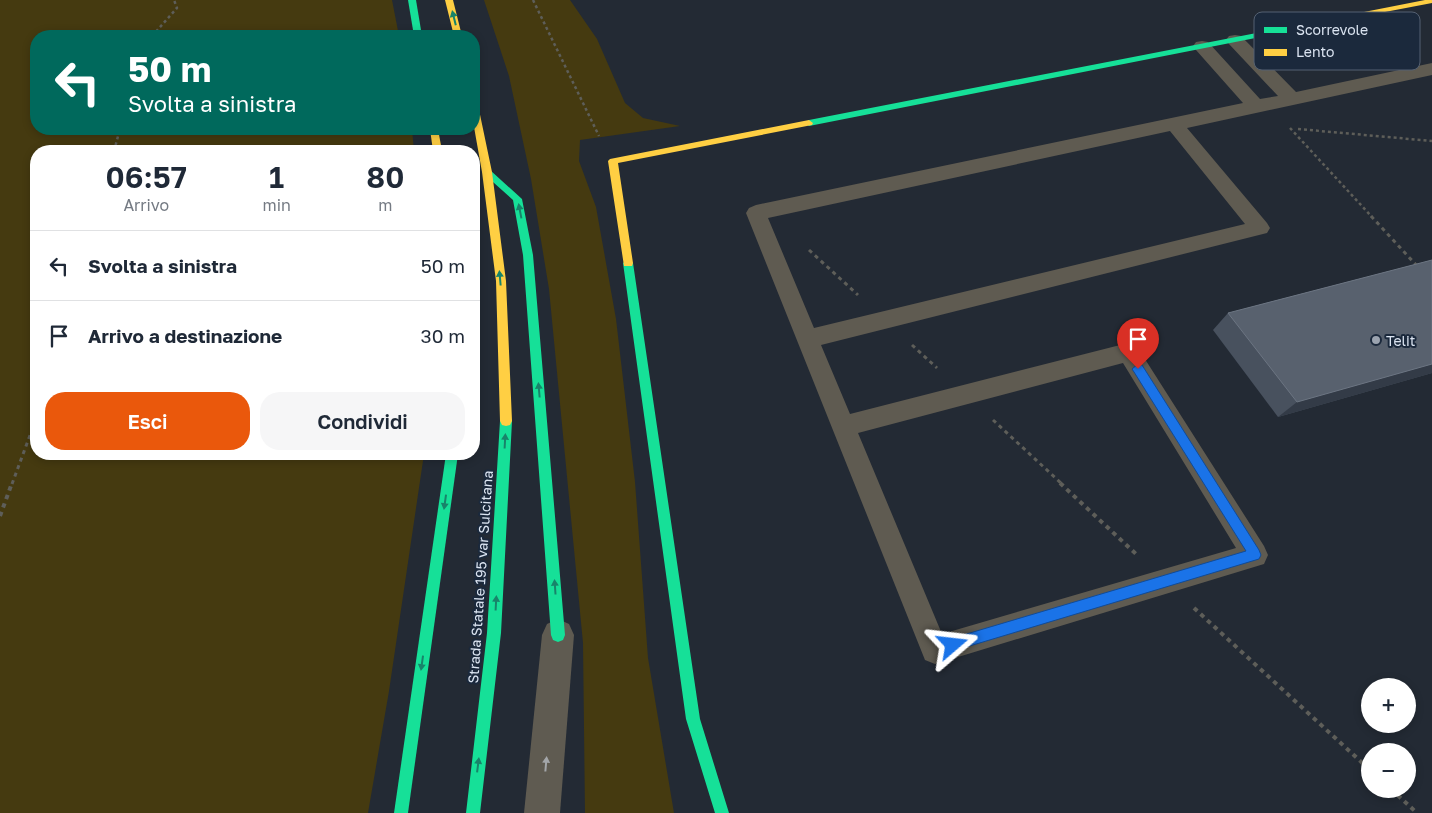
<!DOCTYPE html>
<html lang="it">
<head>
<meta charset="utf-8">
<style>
	body { margin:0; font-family:"Golos Text",sans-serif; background:#f6f6f7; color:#1f2937; height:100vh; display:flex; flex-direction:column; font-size:19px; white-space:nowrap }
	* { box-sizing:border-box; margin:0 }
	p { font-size:16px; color:#747a83 }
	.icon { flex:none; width:28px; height:28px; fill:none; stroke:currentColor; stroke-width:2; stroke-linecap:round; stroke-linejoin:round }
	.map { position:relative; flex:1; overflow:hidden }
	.side { position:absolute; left:30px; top:145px; width:450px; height:315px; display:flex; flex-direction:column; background:#fff; border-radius:20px; box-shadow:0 2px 8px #0003 }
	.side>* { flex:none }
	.banner { position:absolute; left:30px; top:30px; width:450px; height:105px; border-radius:20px; box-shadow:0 2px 8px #0003; background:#00695c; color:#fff; overflow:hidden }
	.tools { position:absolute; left:1361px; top:678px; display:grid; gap:10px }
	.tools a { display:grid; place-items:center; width:55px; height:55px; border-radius:50%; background:#fff; box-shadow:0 2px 8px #0003; font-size:25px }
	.pin { position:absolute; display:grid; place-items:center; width:42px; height:42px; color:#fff; margin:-51px -21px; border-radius:50% 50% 50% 0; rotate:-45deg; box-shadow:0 0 5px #0007 }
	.pin .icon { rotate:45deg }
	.me { position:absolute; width:55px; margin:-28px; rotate:73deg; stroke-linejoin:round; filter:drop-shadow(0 0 4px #0008) }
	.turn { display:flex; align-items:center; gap:18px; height:105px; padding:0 15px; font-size:22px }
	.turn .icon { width:65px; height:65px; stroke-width:2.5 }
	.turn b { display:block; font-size:35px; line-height:42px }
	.eta { display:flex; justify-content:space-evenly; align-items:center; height:85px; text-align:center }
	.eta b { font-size:30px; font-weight:600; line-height:35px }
	.action { display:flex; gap:10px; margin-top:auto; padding:10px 15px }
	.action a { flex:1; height:58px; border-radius:20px; background:#ea580c; color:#fff; font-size:20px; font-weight:600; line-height:58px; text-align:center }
	.action a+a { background:#f6f6f7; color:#1f2937 }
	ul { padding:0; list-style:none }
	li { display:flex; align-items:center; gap:15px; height:70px; padding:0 15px; border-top:1px solid #e0e1e3 }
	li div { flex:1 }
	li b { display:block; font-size:19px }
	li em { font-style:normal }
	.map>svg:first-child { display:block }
	.green { fill:#453a10 }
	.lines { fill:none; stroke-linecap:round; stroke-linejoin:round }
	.path-far2 { stroke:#5e5e59; stroke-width:2.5; stroke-dasharray:3 3; stroke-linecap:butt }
	.path-far1 { stroke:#5e5e59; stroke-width:3; stroke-dasharray:4 4; stroke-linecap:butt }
	.path { stroke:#5e5e59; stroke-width:4; stroke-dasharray:4.5 4.5; stroke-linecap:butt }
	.lane { fill:#5f5b51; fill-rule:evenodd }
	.street { fill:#5f5b51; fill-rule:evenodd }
	.fast { fill:#16e098; fill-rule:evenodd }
	.slow { fill:#ffcf43; fill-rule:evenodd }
	.wall { fill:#48515e }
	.shaded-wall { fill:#333b47 }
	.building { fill:#58616e; stroke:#6c7582 }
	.oneway { fill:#18846a }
	.oneway2 { fill:#a3a6a9 }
	.route { fill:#1a73e8; stroke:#114b97 }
	.poi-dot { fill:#9ba3af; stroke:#1b293c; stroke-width:2 }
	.labels { text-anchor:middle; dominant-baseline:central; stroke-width:4; stroke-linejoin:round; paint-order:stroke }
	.poi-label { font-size:14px; fill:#dbe4f1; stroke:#1b293c; text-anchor:start }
	.street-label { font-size:14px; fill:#dbe4f1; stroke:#1b293c }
	.key { fill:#1b293c; stroke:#556172; stroke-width:1 }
	.key-label { font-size:14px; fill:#dbe4f1 }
</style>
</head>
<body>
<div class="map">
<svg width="1432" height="813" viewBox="0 0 1432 813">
	<rect width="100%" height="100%" fill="#232a34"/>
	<g class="green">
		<polygon points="0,0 392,0 399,36 36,36 36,129 412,129 414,151 36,151 36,454 424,454 389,691 368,813 0,813"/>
		<polygon points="484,0 570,0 597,39 625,103 643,118 680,126 580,140 579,161 596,207 616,319 635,482 648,658 674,813 585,813 583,643 549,289 531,179 509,76"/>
	</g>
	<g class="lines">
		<g class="path-far2">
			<polyline points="533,0 599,136"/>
			<polyline points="152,36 177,8 174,0"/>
			<polyline points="1290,128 1372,217"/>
			<polyline points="1298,129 1432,141"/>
			<polyline points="114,151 120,129"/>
		</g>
		<g class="path-far1">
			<polyline points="1371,216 1418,267"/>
			<polyline points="809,250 858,295"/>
			<polyline points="912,345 937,368"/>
			<polyline points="993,420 1062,484"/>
			<polyline points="12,484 36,419"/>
		</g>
		<g class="path">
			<polyline points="1060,483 1136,554"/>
			<polyline points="0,516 12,483"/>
			<polyline points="1194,608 1370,770"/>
			<polyline points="1391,789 1417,813"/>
		</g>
		<path class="lane" d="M1235 35 1241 36 1296 92 1432 63V75L1187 128 1267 223 1270 228 1267 233 821 345 850 414 1128 343 1136 345 1264 546 1268 555 1264 564 935 664 925 660 746 213 749 208 756 205 1243 103 1196 50 1193 46 1196 42 1202 41 1208 42 1260 99 1278 96 1229 44 1226 40 1229 36ZM1170 131 1245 224 814 328 768 218ZM1123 363 1236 548 942 634 858 433Z"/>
		<polygon class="street" points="558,619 569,624 574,635 560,813 524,813 542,635 547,624"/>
		<g class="fast">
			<polygon points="408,0 416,0 422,36 414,36"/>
			<polygon points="1364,12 1367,12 1367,16 809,126 805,123 809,120"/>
			<polygon points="487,169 490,170 522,199 533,255 565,635 563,640 558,642 553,640 551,635 523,255 513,200 484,174 482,172"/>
			<polygon points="628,259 633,263 700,719 729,813 715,813 686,719 623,263"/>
			<polygon points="506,416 510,417 512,421 501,633 480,813 466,813 487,633 500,421 502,417"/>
			<polygon points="446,454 458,454 408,813 394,813"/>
		</g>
		<g class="slow">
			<polygon points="445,0 453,0 462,36 454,36"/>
			<polygon points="1425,0 1432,0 1432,3 1364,16 1360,14 1364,12"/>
			<polygon points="474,102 478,105 492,172 506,281 512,421 510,425 506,426 502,425 500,421 496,281 482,172 474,127"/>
			<polygon points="809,120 813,123 812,125 618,163 633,263 632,266 624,266 608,161 610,159"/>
			<polygon points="430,129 438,129 442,151 433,151"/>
		</g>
	</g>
	<polygon class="wall" points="1432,260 1432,373 1278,417 1213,330 1228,313"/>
	<polygon class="shaded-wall" points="1432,364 1432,373 1278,417 1297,402"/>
	<polygon class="building" points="1432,260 1432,364 1297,402 1228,313"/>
	<defs><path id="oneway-solid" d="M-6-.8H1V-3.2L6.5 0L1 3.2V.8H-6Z" transform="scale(1.25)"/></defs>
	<g class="oneway">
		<use href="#oneway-solid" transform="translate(454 18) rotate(-104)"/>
		<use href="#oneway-solid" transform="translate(520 211) rotate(-101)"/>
		<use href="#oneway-solid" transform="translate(500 278) rotate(-95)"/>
		<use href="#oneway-solid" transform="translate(539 390) rotate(-95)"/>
		<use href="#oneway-solid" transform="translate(505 441) rotate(-87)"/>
		<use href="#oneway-solid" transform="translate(445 502) rotate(98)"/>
		<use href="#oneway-solid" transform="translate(555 587) rotate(-94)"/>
		<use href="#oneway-solid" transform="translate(496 603) rotate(-87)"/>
		<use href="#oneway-solid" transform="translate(422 663) rotate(98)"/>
		<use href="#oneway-solid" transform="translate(478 765) rotate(-83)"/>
	</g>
	<use class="oneway2" href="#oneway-solid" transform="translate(546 764) rotate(-85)"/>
	<polygon class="route" points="1138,364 1142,365 1259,550 1261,555 1259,559 953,651 948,649 946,645 948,640 953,638 1246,551 1134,372 1132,369"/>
	<circle class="poi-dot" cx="1376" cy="340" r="5"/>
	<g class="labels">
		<g class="poi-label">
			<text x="1386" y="340">Telit</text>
		</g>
		<g class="street-label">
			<text transform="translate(480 577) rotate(-86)">Strada Statale 195 var Sulcitana</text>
		</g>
	</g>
	<rect x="1254" y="12" width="166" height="58" rx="8" class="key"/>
	<rect x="1264" y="27" width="23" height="6" fill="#16e098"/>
	<rect x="1264" y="49" width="23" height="7" fill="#ffcf43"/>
	<g class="key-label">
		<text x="1296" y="35">Scorrevole</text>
		<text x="1296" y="57">Lento</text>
	</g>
</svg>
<div class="tools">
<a>+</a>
<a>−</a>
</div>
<div class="pin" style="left:1138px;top:369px;background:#d93025"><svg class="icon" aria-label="arrive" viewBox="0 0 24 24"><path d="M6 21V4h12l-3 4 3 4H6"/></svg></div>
<svg class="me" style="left:953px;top:645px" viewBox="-20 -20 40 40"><path d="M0-17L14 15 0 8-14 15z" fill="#1a73e8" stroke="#fff" stroke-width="4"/></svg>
<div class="banner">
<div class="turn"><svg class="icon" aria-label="left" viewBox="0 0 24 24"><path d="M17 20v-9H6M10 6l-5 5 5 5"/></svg><div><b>50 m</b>Svolta a sinistra</div></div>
</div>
<section class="side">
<div class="eta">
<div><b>06:57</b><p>Arrivo</p></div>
<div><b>1</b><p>min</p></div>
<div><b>80</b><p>m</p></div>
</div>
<ul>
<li><svg class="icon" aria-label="left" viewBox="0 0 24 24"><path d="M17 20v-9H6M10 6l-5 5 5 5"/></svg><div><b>Svolta a sinistra</b></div><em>50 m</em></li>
<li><svg class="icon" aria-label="arrive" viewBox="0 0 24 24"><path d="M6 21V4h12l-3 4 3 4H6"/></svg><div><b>Arrivo a destinazione</b></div><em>30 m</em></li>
</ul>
<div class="action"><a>Esci</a><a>Condividi</a></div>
</section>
</div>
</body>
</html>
